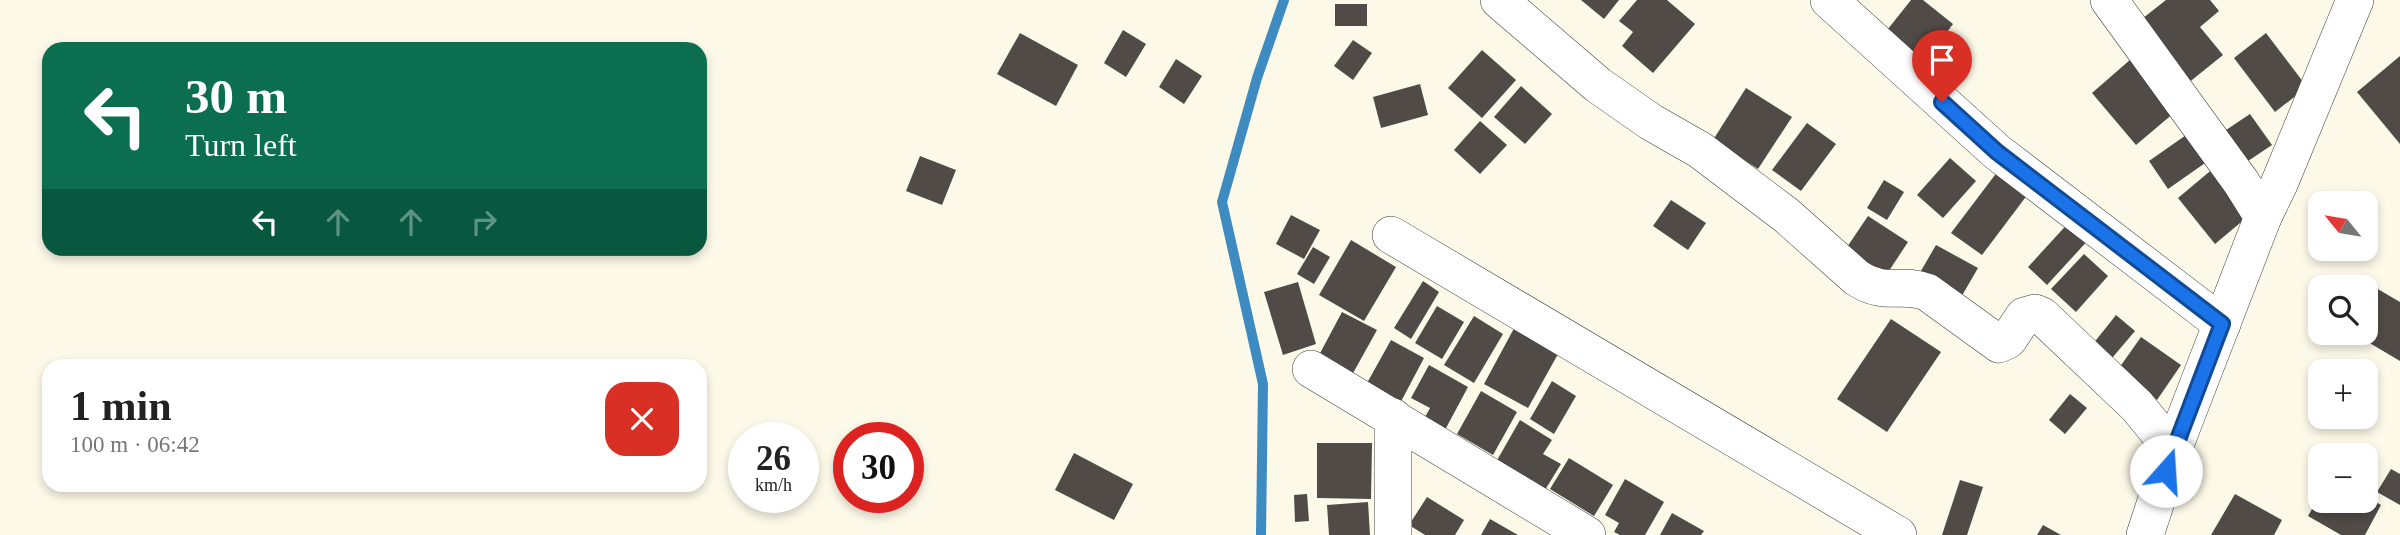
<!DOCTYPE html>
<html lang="en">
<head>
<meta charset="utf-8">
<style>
	body { margin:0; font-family:"Times New Roman",serif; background:#f2f2f2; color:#222; height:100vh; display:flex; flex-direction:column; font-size:26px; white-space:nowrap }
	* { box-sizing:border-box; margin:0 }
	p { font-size:23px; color:#767676 }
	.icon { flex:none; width:38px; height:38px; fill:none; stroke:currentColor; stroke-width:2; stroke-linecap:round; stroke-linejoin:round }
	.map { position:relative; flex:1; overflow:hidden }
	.sheet { position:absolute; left:42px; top:359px; width:665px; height:133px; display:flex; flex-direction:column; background:#fff; border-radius:21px; box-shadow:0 4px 10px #0003 }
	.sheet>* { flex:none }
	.hud { position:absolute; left:42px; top:42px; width:665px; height:214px; border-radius:21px; box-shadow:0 4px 10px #0003; background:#0b6e4f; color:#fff; overflow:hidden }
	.needle { width:46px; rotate:300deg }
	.controls { position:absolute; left:2308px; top:191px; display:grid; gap:14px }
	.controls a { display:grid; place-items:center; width:70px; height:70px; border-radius:14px; background:#fff; box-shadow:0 4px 10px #0003; font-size:35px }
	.speed { position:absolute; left:728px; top:422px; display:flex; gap:14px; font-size:35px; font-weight:700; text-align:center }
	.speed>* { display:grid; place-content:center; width:91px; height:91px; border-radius:50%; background:#fff; box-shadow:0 4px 10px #0003; line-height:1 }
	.speed small { font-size:18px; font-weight:400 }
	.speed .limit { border:10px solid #d22; background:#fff; color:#111 }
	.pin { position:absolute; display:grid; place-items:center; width:60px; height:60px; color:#fff; margin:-72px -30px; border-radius:50% 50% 50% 0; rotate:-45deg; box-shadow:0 0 7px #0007 }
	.pin .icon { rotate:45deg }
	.me { position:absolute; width:77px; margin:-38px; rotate:19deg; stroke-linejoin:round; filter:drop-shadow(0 0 5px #0008) }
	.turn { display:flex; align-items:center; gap:24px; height:147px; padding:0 28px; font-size:32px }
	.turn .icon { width:91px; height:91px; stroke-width:2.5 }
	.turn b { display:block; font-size:49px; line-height:60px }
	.lanes { display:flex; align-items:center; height:66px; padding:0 28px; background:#0003; justify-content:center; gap:35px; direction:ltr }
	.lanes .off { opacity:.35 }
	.round { display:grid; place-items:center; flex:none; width:74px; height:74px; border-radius:21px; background:#f2f2f2 }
	.headline { display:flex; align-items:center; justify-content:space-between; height:119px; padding:0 28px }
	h1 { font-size:42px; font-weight:700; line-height:52px }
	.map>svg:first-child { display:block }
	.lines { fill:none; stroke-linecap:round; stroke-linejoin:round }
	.stream { stroke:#3d8bc1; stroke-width:10 }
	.building { fill:#514b47 }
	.street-casing { stroke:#3c3c3c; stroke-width:38 }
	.street { stroke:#fff; stroke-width:37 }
	.route-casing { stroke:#114b97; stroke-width:18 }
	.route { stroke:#1a73e8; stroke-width:12 }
</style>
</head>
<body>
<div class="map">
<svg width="2400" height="535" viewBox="0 0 2400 535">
	<rect width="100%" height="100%" fill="#fdf9e8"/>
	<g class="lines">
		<polyline class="stream" points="1261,535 1263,384 1222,202 1257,78 1284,0"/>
	</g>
	<g class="building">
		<polygon points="1581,0 1619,0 1604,19"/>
		<polygon points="1637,0 1667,0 1695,24 1653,73 1622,46 1633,32 1619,21"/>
		<polygon points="1911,0 1923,0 1953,24 1922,64 1884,34"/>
		<polygon points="2166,0 2210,0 2219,11 2200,27 2223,55 2187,84 2138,22"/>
		<rect x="1335" y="4" width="32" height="22"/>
		<polygon points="1123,30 1146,44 1126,77 1104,63"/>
		<polygon points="1020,33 1078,65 1056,106 997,74"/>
		<polygon points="2266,33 2307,87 2275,112 2234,58"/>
		<polygon points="1353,40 1372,53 1353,80 1334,66"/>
		<polygon points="1482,50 1516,80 1482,118 1448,88"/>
		<polygon points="2400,56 2400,144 2357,92"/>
		<polygon points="1176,59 1202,76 1184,104 1159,87"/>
		<polygon points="2131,59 2175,112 2136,145 2092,93"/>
		<polygon points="1420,84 1428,115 1381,128 1373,97"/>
		<polygon points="1521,86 1552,114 1525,144 1494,117"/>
		<polygon points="1746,88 1792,117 1758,169 1713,140"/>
		<polygon points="2250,114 2272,145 2248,161 2226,130"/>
		<polygon points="1480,121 1507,145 1480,174 1454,150"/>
		<polygon points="1807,123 1836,144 1801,191 1772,170"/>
		<polygon points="2189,133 2208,161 2168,189 2149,161"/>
		<polygon points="920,156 956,170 942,205 906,191"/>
		<polygon points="1950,158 1976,181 1943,218 1917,195"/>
		<polygon points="2001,167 2031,190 1982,255 1951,233"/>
		<polygon points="2215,167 2252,213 2215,244 2178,198"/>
		<polygon points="1884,180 1904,192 1887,220 1867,208"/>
		<polygon points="1671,200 1706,223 1688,250 1653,226"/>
		<polygon points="1291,215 1320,230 1304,259 1276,244"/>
		<polygon points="1868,216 1908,242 1881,283 1841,256"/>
		<polygon points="2072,219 2091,237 2047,285 2028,267"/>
		<polygon points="1351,240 1396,267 1364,321 1319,295"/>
		<polygon points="1936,245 1978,268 1960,299 1918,276"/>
		<polygon points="1313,247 1330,257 1314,284 1297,274"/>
		<polygon points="2084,254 2108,276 2076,312 2051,289"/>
		<polygon points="1423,281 1439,292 1411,339 1394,328"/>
		<polygon points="1298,282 1316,344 1283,355 1264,292"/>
		<polygon points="2376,288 2400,302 2400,361 2351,332 2366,332 2366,305"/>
		<polygon points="1437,306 1464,322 1442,359 1415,343"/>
		<polygon points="1342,312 1377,330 1352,375 1318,357"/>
		<polygon points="2116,315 2135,331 2107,364 2089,349"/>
		<polygon points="1474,316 1503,334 1474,383 1444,365"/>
		<polygon points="1891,319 1941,352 1887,432 1837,399"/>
		<polygon points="1518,321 1563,345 1528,408 1484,384"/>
		<polygon points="2141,337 2181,365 2157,400 2117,371"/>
		<polygon points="1391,340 1424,358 1396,411 1362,392"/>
		<polygon points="1429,365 1468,387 1445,430 1424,419 1430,408 1411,398"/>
		<polygon points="1552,381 1576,396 1554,434 1530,419"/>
		<polygon points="1481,391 1517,412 1493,455 1457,434"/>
		<polygon points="2070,394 2087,408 2065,434 2049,420"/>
		<polygon points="1520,420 1552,440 1543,454 1561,464 1545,490 1496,462"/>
		<polygon points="1317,443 1372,443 1371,499 1317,498"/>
		<polygon points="1074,453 1133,484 1114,520 1055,490"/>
		<polygon points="1569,458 1613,485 1594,516 1550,489"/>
		<polygon points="2391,469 2400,474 2400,505 2377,492"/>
		<polygon points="1625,479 1664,502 1645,535 1620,535 1614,532 1619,523 1605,515"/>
		<polygon points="1960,480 1983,487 1967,535 1942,535"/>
		<polygon points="1307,494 1309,521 1295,522 1294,495"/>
		<polygon points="2235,494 2282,520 2274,535 2211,535"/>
		<polygon points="2320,495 2320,500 2366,500 2366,496 2381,505 2365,535 2341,535 2308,516"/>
		<polygon points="1427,497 1464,520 1455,535 1425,535 1409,525"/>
		<polygon points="1368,502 1370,535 1329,535 1327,505"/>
		<polygon points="1672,513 1704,531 1701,535 1660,535"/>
		<polygon points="1490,519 1518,535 1481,535"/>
		<polygon points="2043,525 2061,535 2037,535"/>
	</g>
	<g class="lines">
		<g class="street-casing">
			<g id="street">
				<path d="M1499 0 1598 85 1651 122 1700 150 1786 215 1857 278C1887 297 1900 282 1927 292L1999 344 2008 340 2024 316 2035 313 2042 316 2137 406 2173 450"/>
				<polyline points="1829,0 1997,152 2222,324"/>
				<polyline points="2109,0 2241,182 2263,217"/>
				<polyline points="1391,235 1898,535"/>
				<polyline points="1311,369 1587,535"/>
				<polyline points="1393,535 1393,417"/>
				<polyline points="2145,535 2173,450 2263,217 2279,184 2355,0"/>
			</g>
		</g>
		<use href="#street" class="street"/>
	</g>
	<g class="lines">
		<g class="route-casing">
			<polyline id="route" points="1942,102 1997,152 2222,324 2166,471"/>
		</g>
		<use href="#route" class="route"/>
	</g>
</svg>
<div class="controls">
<a><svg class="needle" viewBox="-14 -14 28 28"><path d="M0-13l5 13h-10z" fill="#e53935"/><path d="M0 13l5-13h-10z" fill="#767676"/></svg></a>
<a><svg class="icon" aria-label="search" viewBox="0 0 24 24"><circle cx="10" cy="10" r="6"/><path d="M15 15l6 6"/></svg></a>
<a>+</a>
<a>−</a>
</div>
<div class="speed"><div>26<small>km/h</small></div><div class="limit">30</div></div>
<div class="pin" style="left:1942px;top:102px;background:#d93025"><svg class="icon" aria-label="arrive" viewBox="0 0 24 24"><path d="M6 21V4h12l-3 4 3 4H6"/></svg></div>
<svg class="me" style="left:2166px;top:471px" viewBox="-20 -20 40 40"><circle r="19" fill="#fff"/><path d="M0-13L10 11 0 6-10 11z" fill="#1a73e8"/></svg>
<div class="hud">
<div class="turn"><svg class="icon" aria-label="left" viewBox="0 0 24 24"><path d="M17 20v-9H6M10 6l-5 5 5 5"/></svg><div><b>30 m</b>Turn left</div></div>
<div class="lanes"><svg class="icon" aria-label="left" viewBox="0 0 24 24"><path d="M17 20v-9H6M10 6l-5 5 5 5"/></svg><svg class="icon off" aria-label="ahead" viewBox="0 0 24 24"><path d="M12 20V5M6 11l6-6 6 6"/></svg><svg class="icon off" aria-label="ahead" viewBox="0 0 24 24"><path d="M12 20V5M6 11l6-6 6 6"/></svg><svg class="icon off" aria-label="right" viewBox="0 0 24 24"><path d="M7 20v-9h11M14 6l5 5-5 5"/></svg></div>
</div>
<section class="sheet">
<div class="headline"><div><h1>1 min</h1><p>100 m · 06:42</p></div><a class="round" style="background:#d93025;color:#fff"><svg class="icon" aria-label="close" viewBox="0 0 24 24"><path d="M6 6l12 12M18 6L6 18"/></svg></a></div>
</section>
</div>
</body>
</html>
